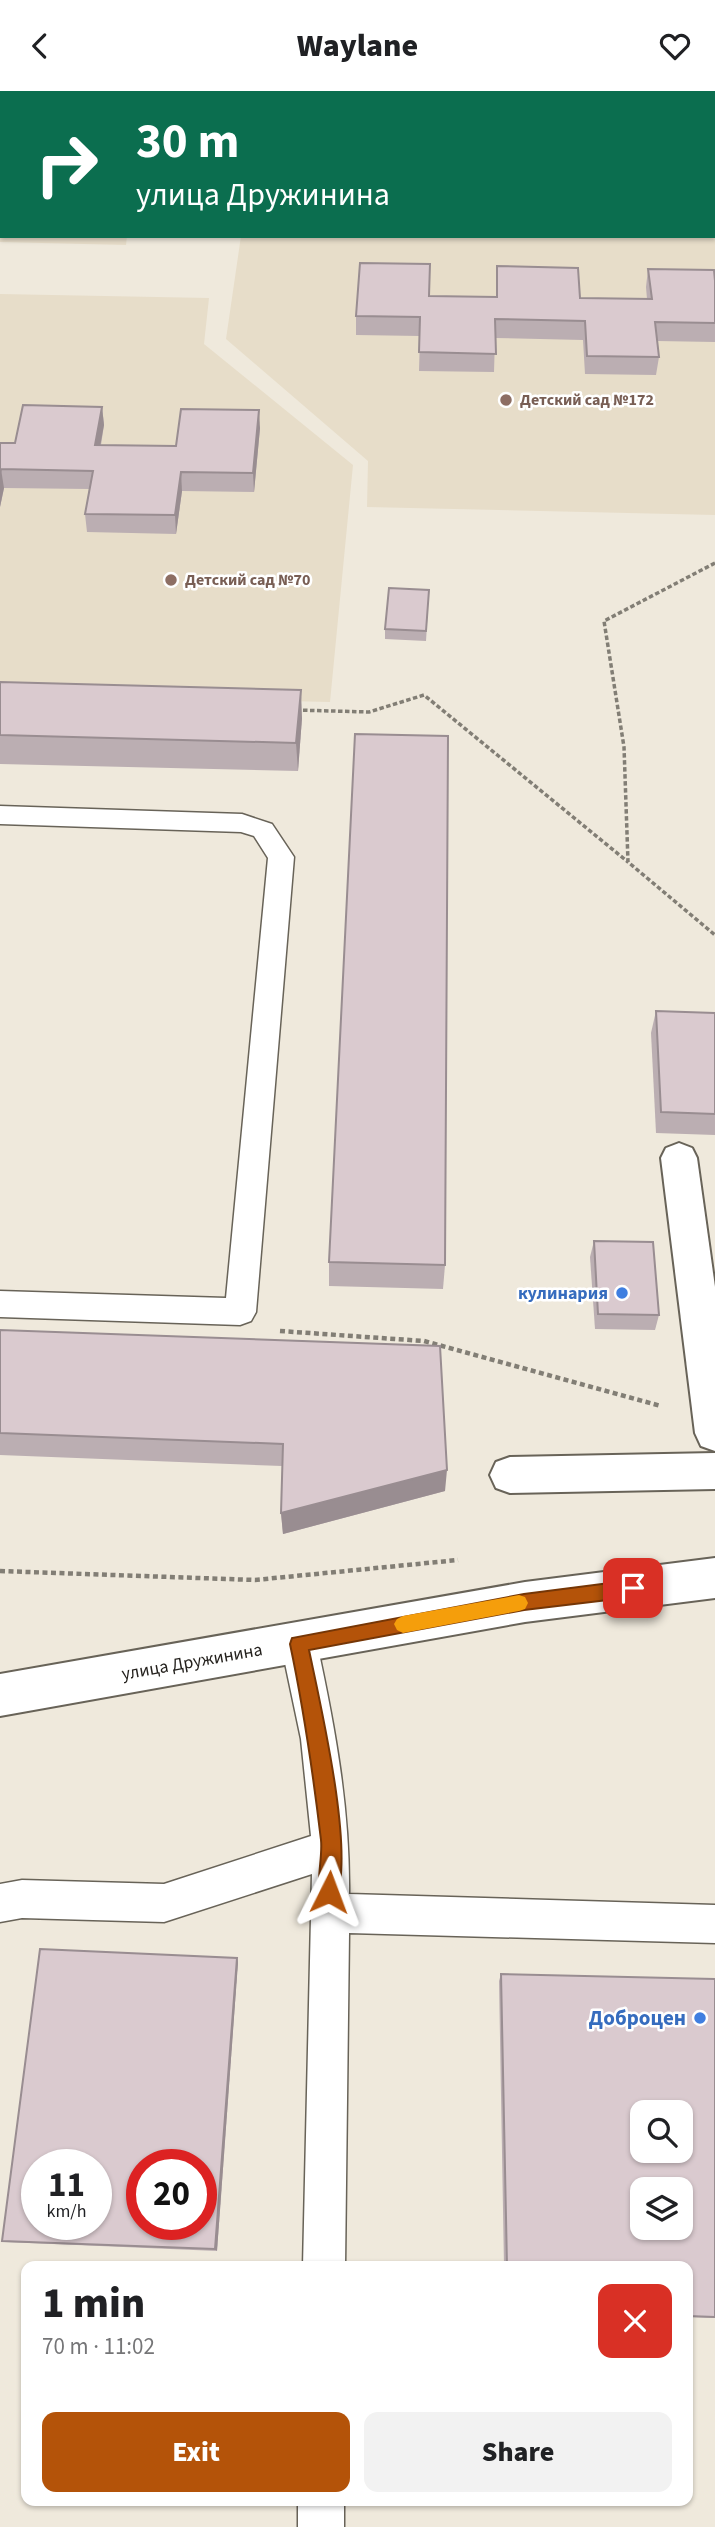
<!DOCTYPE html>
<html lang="en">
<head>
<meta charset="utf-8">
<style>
	body { margin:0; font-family:"Source Sans 3",sans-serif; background:#f2f2f2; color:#202124; height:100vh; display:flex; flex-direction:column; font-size:26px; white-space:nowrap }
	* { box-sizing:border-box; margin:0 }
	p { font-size:23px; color:#757577 }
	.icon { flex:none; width:38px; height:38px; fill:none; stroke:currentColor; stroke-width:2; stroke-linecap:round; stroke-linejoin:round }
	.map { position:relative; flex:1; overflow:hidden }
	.details { position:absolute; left:21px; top:2170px; width:672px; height:245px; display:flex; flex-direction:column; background:#fff; border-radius:14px; box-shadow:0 2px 5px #0004 }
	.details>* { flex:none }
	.guide { position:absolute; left:0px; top:0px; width:716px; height:147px; box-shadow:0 2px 5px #0004; background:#0b6e4f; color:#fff; overflow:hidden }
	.fabs { position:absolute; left:630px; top:2009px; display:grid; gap:14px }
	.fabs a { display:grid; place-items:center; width:63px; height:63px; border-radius:14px; background:#fff; box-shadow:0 2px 5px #0004; font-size:35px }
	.speed { position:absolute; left:21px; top:2058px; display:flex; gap:14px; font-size:35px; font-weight:700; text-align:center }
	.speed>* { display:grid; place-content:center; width:91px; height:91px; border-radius:50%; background:#fff; box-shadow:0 2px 5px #0004; line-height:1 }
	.speed small { font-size:18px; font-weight:400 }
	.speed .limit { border:10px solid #d22; background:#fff; color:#111 }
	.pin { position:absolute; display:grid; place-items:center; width:60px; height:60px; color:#fff; margin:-30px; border-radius:14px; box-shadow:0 4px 10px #0006 }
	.me { position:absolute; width:77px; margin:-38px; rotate:3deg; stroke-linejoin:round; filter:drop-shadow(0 0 5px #0008) }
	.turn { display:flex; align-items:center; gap:24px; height:147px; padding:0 21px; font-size:32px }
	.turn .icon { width:91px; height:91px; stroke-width:2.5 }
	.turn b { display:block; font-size:49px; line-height:60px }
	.round { display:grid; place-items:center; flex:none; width:74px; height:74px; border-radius:14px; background:#f2f2f2 }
	.overview { display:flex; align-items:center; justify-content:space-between; height:119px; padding:0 21px }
	h1 { font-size:42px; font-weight:800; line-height:52px }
	.button { display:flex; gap:14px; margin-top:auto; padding:14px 21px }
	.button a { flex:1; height:80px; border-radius:14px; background:#b45309; color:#fff; font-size:28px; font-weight:800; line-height:80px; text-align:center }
	.button a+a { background:#f2f2f2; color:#202124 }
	header { display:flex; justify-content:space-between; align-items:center; height:91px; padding:0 21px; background:#fff; font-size:32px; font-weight:800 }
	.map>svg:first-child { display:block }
	.built { fill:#e7ddc9 }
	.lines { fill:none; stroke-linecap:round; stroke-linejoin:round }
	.lane-casing { stroke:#686358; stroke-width:3 }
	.street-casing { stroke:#686358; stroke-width:4 }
	.secondary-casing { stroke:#686358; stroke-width:4 }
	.path-far1 { stroke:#827e75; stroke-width:3.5; stroke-dasharray:4.5 2.5; stroke-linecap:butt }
	.path { stroke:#827e75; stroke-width:4.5; stroke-dasharray:5 3.5; stroke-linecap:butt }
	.lane { fill:#fff; fill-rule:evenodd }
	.street { fill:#fff; fill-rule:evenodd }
	.secondary { fill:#fff; fill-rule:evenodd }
	.wall { fill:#bbaeb2 }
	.shaded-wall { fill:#998d91 }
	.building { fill:#dacacf; stroke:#998d91; stroke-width:2; fill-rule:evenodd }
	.route { fill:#b45309; stroke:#753606; stroke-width:2 }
	.slow { fill:#f59e0b }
	.education-dot { fill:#8d6e63; stroke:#fff; stroke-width:2.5 }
	.shop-dot { fill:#3f7fe0; stroke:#fff; stroke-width:2.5 }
	.labels { text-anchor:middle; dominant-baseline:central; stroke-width:5; stroke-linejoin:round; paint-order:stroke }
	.far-education-label { font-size:16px; font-weight:bold; fill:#785e54; stroke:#fff; text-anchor:start }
	.shop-label { font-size:18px; font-weight:bold; fill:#366cbe; stroke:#fff; text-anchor:end }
	.street-label { font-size:18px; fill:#24211d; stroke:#fff }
	.near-shop-label { font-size:21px; font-weight:bold; fill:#366cbe; stroke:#fff; text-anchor:end }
</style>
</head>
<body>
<header><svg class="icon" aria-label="back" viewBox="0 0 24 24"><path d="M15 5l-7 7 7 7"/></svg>Waylane<svg class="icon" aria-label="heart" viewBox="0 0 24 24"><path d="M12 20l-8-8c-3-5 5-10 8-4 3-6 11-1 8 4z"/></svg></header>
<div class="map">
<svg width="715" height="2436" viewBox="0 0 715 2436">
	<rect width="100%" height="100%" fill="#efe9dc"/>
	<g class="built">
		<polygon points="0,0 156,0 2,2 2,145 127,145 126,154 0,151"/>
		<polygon points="715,85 715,424 367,416 368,370 226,248 241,145 714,145"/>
		<polygon points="0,203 209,207 204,253 353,374 330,611 0,603"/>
	</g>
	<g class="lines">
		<g class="lane-casing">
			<g id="lane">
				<rect x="205" y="0" width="18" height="2"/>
				<rect x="714" y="48" width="1" height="10"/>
				<polygon points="0,715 242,723 272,733 294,766 256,1221 251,1230 240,1234 0,1226 0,1200 226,1207 268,767 254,745 241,741 0,733"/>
				<path d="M299 1536 312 1541 317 1553C335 1636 350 1718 349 1803L715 1814V1852L349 1842 345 2175H303L312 1783 164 1831 22 1827 0 1831V1793L22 1789 164 1793 311 1745 301 1648 281 1553 286 1541Z"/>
				<rect x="298" y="2410" width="46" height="26"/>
			</g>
		</g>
		<g class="street-casing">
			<g id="street">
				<polygon points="679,1052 692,1057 697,1067 715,1196 715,1360 701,1355 695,1342 661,1067 666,1057"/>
				<polygon points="715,1362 715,1398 510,1402 496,1397 490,1384 496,1371 510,1366"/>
			</g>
		</g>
		<g class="secondary-casing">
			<polygon id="secondary" points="715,1467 715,1507 525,1531 0,1625 0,1583 525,1491"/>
		</g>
		<g class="path-far1">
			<polyline points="715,472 604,530 624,656 628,771 715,844"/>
			<polyline points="296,619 369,621 424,604 628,771"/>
		</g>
		<g class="path">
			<polyline points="280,1240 424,1250 661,1315"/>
			<polyline points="0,1480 255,1489 458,1469"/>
		</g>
		<use href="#lane" class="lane"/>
		<use href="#street" class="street"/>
		<use href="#secondary" class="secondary"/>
	</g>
	<g class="wall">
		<polygon points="282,0 715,0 715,33 714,33 714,2 282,2"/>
		<polygon points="497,175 580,207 647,208 646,196 648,178 715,190 715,251 657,250 659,266 656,284 585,283 583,249 495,247 494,281 419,280 420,245 356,244 356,225 429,205 496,206"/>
		<polygon points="102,316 104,334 101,354 176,355 260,337 254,401 182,400 176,443 87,441 85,423 89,398 4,397 0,416 0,352 15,352"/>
		<polygon points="429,499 426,550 385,548 385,538"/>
		<polygon points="0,591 302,627 298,680 0,673"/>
		<polygon points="656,920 715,922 715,1044 656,1042 651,942"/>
		<polygon points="594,1150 659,1224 655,1239 595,1238 590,1166"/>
		<polygon points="329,1171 445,1174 443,1198 329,1195"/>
		<polygon points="0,1239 445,1400 283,1443 281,1422 282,1375 0,1364"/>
		<polygon points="237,1867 238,1871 217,2160 6,2151 2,2150"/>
		<polygon points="501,1883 715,1888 715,2227 688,2226 688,2175 504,2175 499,1890"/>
	</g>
	<g class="shaded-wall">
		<polygon points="102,316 104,334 97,372 95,354"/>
		<polygon points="259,319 260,337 254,401 253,382"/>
		<polygon points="1,378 4,397 0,416 0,382"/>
		<polygon points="181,381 182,400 176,443 175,424"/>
		<polygon points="301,599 302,627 298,680 296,652"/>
		<polygon points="447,1379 445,1400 283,1443 281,1422"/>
		<polygon points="237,1867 238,1871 217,2160 215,2158"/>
	</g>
	<g class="building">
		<polygon points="393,0 715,0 715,5 714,5 714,2 512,2"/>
		<polygon points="360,172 430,173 429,205 497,206 497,175 578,177 580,207 652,208 648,178 714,179 715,190 715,232 655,231 659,266 587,265 585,230 495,228 496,263 419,261 420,226 356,225"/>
		<polygon points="23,314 102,316 95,354 176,355 181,318 259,319 253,382 181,381 175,424 85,423 93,380 1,378 0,382 0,352 15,352"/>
		<polygon points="389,497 429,499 426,540 385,538"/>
		<polygon points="0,591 301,599 296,652 0,644"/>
		<polygon points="355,643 448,645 445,1174 329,1171"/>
		<polygon points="656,920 715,922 715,1023 661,1021"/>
		<polygon points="594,1150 653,1151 659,1224 598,1223"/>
		<polygon points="0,1239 440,1255 447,1379 281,1422 283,1353 0,1342"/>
		<path d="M40 1858 237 1867 215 2158 2 2150ZM37 2074H96V2133H37ZM142 2074H201V2133H142Z"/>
		<path d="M501 1883 715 1888V2226L688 2225V2175H507ZM642 2021H681V2060H642ZM642 2098H681V2137H642Z"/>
	</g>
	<path class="route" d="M633 1489 640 1492 642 1497 640 1503 633 1506 524 1519 309 1559C320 1612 355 1761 336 1807L329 1810 322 1807C315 1790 323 1768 321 1749 313 1682 304 1619 290 1553L292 1547 524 1503Z"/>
	<polygon class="slow" points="519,1504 525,1506 528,1512 525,1518 519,1520 403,1542 397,1539 394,1533 397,1528 403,1525"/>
	<g class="education-dot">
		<circle cx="506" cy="309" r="7"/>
		<circle cx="171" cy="489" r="7"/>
	</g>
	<g class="shop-dot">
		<circle cx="622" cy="1202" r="7"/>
		<circle cx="700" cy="1927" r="7"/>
	</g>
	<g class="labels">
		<g class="far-education-label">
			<text x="520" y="309">Детский сад №172</text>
			<text x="185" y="489">Детский сад №70</text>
		</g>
		<g class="shop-label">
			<text x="608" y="1202">кулинария</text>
		</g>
		<g class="street-label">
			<text transform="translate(192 1571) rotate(-10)">улица Дружинина</text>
		</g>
		<g class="near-shop-label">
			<text x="686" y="1927">Доброцен</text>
		</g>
	</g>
</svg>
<div class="fabs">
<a><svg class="icon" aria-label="search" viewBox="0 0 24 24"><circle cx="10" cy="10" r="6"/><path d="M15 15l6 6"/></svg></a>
<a><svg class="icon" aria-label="layers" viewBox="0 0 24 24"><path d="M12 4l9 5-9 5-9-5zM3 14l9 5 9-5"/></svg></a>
</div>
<div class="speed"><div>11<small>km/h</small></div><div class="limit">20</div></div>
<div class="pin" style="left:633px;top:1497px;background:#d93025"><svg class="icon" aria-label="arrive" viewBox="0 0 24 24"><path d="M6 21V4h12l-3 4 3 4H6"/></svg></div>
<svg class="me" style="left:329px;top:1801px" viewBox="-20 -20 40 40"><path d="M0-17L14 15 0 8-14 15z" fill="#b45309" stroke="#fff" stroke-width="4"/></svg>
<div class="guide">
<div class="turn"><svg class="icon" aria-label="right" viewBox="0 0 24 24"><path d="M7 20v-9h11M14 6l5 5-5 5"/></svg><div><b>30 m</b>улица Дружинина</div></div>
</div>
<section class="details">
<div class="overview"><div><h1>1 min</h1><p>70 m · 11:02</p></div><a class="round" style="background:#d93025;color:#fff"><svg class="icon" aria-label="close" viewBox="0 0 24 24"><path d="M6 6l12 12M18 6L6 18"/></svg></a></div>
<div class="button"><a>Exit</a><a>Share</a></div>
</section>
</div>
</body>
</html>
